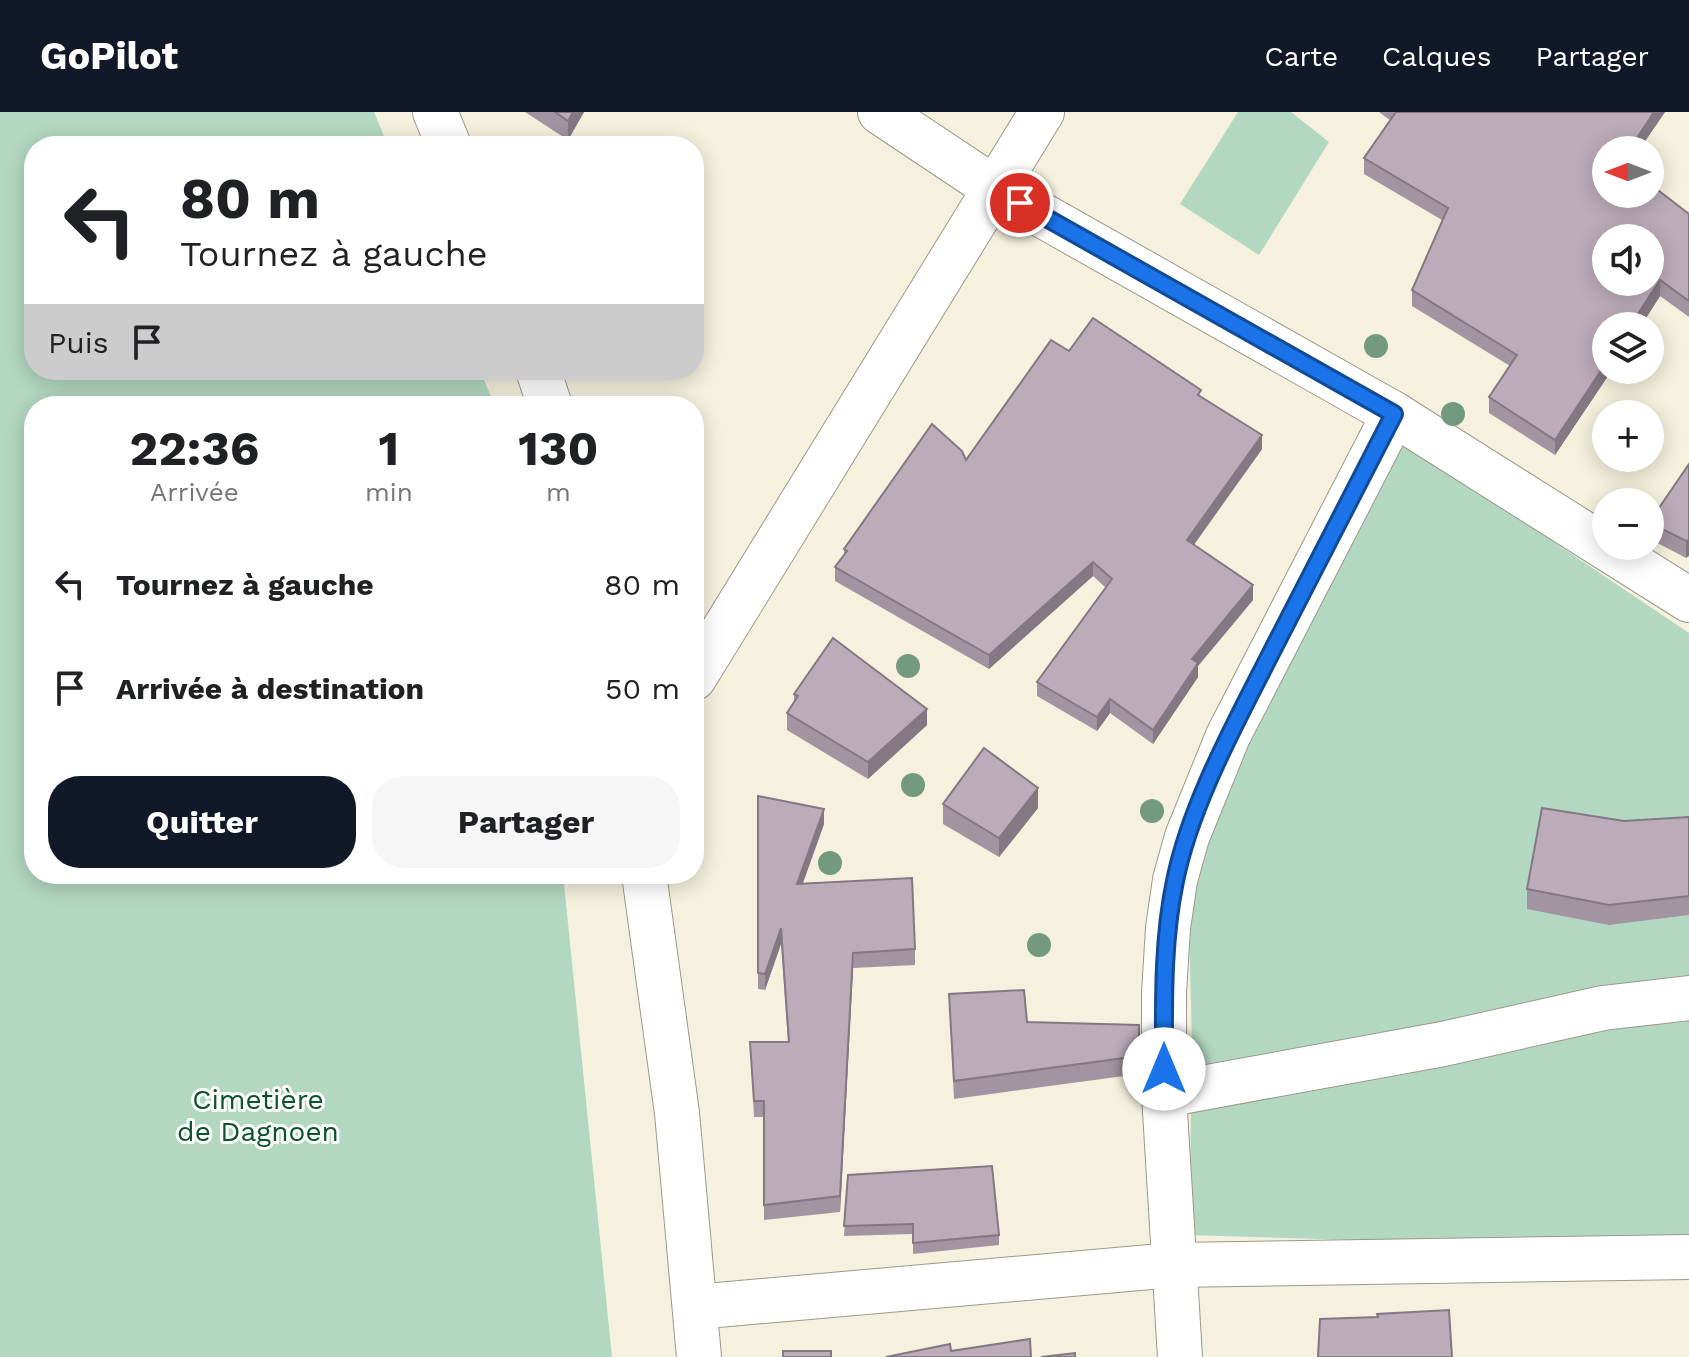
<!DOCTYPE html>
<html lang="fr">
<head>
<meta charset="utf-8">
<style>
	body { margin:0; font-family:"Work Sans",sans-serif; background:#f6f6f6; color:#202124; height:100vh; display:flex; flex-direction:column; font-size:30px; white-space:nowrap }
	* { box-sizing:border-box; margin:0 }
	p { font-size:26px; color:#757577 }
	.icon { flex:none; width:44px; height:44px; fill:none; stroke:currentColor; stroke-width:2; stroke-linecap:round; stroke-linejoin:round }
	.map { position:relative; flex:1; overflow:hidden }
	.sheet { position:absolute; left:24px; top:284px; width:680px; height:488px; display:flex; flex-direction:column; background:#fff; border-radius:32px; box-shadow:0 4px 20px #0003 }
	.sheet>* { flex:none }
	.hud { position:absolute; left:24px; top:24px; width:680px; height:244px; border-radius:32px; box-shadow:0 4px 20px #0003; background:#fff; color:#202124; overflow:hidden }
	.needle { width:52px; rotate:270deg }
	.tools { position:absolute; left:1592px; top:24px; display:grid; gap:16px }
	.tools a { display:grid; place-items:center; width:72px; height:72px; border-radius:50%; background:#fff; box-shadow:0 4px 20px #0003; font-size:40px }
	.pin { position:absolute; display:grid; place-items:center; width:68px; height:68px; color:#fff; margin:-34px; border:4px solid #fff; border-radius:50%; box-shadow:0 2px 8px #0007 }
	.me { position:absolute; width:88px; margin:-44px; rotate:0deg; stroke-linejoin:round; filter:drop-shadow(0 0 6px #0008) }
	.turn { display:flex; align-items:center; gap:28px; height:168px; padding:0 24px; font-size:36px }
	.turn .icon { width:104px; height:104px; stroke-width:2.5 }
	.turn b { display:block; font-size:56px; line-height:68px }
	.then { display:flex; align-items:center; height:76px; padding:0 24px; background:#0003; gap:16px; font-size:30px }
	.eta { display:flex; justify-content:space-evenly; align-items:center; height:136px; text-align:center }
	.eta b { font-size:48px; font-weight:700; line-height:56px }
	.cta { display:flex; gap:16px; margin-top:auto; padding:16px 24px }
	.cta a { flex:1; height:92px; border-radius:32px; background:#111827; color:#fff; font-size:32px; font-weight:700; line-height:92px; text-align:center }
	.cta a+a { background:#f6f6f6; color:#202124 }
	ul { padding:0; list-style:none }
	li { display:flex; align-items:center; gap:24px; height:104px; padding:0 24px }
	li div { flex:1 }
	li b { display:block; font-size:30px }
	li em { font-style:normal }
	header { display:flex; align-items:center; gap:48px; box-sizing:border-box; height:112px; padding:0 40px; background:#111827; color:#fff }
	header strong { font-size:38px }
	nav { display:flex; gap:44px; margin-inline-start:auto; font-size:28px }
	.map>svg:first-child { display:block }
	.green { fill:#b3d8c1 }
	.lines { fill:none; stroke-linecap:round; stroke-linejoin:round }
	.minor-casing { stroke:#9d9988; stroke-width:46 }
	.minor { stroke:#fff; stroke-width:44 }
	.tree { fill:#739a7f }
	.wall { fill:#a294a0 }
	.shaded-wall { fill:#847882 }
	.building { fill:#bcacba; stroke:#847882; stroke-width:2; fill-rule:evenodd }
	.route-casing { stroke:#114b97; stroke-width:20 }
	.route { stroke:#1a73e8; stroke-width:14 }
	.labels { text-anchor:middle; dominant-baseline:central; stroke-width:6; stroke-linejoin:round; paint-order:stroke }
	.park-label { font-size:28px; fill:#095232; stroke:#fffefa }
</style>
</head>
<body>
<header>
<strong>GoPilot</strong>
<nav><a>Carte</a><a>Calques</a><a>Partager</a></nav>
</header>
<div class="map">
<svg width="1689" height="1245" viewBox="0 0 1689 1245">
	<rect width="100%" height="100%" fill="#f5f1de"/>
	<g class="green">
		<polygon points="0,0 374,0 388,34 34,34 34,258 480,258 495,294 34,294 34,762 563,762 612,1245 0,1245"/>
		<polygon points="1238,0 1291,0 1329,30 1259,143 1180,92"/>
		<polygon points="1399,326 1689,521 1689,1125 1681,1138 1189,1123 1192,935 1188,769 1256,587"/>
	</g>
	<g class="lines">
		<g class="minor-casing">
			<g id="minor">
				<polyline points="435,0 449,34"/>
				<polyline points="880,0 994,76 1394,302 1689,488"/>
				<polyline points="538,258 550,294"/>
				<polyline points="694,566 1042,0"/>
				<polyline points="644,762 677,1001 699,1245"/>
				<polyline points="1164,983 1443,932 1603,896 1689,886"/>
				<polyline points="695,1195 1173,1153 1689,1145"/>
				<polyline points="1180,1245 1164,983 1164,881 1168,816 1175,768 1187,725 1228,624 1394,302"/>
			</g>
		</g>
		<use href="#minor" class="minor"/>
	</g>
	<g class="tree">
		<circle cx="1376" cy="234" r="12"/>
		<circle cx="1453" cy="302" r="12"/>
		<circle cx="908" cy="554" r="12"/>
		<circle cx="913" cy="673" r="12"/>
		<circle cx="1152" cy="699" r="12"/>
		<circle cx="830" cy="751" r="12"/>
		<circle cx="1039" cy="833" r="12"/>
	</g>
	<g class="wall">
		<polygon points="525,0 584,0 568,28"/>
		<polygon points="1379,0 1665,0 1639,38 1606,38 1689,102 1689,205 1660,184 1641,214 1606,214 1606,258 1612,258 1555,343 1489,301 1489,285 1510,254 1412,194 1412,178 1442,108 1364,62 1364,46 1390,8"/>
		<polygon points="1069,239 1201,285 1262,337 1194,433 1253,488 1198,554 1198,565 1153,632 1110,601 1097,619 1037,584 1037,570 1106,476 1093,464 989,557 835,469 835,455 844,443 844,437 966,348"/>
		<polygon points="1689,352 1686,446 1650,427 1650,409"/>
		<polygon points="794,582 927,613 868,667 787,618 787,601 794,591"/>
		<polygon points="758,684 824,712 803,771 915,837 915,853 853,856 840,1100 764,1108 764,1005 754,1005 750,930 788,930 781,832 765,878 758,877"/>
		<polygon points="943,692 1038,696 999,745 943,712"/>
		<polygon points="1689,705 1689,803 1609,813 1527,797 1527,777 1624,709"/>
		<polygon points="949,882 1027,910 1139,913 1139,962 954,987"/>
		<polygon points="848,1063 999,1123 999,1133 913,1142 913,1122 844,1124"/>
	</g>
	<g class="shaded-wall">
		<polygon points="573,0 584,0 568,28 568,9"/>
		<polygon points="1654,0 1665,0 1639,38 1629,38"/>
		<polygon points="1660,168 1660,184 1641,214 1630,214"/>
		<polygon points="1606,251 1606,258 1612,258 1555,343 1555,328"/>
		<polygon points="1262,323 1262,337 1187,442 1187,428"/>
		<polygon points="1689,428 1689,444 1686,446 1686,429"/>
		<polygon points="1093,450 1093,464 989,557 989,543"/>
		<polygon points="1253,473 1253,488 1198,554 1198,565 1153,632 1153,618 1192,547"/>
		<polygon points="1110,587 1110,601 1097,619 1097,605"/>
		<polygon points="927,597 927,613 868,667 868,650"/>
		<polygon points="1038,676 1038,696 999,745 999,726"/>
		<polygon points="824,697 824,712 797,787 797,772"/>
		<polygon points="781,816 781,832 765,878 765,862"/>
		<polygon points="853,841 853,856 840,1100 840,1084"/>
	</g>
	<g class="building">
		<polygon points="555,0 573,0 568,9"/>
		<path d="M1396 0H1654L1629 38H1606V82H1650V72L1689 102V189L1660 168 1630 214H1606V251L1555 328 1489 285 1517 243 1412 178 1448 96 1364 46ZM1606 126H1650V170H1606Z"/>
		<polygon points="1093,206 1201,278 1198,283 1262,323 1187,428 1253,473 1192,547 1198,551 1153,618 1110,587 1097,605 1037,570 1112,467 1093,450 989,543 835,455 847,439 844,437 932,312 962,339 966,348 1051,228 1069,239"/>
		<polygon points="1689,352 1689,428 1686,429 1650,411 1650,409"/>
		<polygon points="833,526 927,597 868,650 787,601 798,584 794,582"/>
		<polygon points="984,636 1038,676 999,726 943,692"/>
		<polygon points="758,684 824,697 797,772 912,766 915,837 853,841 840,1084 764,1093 764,989 754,989 750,930 789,930 781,816 765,862 758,861"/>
		<polygon points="1542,696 1624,709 1689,705 1689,784 1609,793 1527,777"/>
		<polygon points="1024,878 1027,910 1139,913 1139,944 954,969 949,882"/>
		<polygon points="992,1054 999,1123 913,1131 913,1112 844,1114 848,1063"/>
		<polygon points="1449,1198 1452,1245 1318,1245 1320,1207 1378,1205 1377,1202"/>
		<polygon points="1030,1227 1031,1245 886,1245 950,1232 951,1239"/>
		<rect x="783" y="1239" width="48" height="6"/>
		<polygon points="1075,1241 1075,1245 1041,1245"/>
	</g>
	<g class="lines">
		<g class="route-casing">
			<path id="route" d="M1020 91 1394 302C1352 383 1311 464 1269 545 1234 614 1190 694 1175 769 1162 831 1164 895 1164 957"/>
		</g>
		<use href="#route" class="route"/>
	</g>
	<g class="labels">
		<g class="park-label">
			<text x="258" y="987">Cimetière<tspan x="258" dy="32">de Dagnoen</tspan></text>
		</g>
	</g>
</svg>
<div class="tools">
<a><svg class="needle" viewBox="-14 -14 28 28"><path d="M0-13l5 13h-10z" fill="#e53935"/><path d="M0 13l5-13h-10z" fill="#757577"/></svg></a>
<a><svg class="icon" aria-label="sound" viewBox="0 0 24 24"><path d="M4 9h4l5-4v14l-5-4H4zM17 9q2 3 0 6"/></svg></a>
<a><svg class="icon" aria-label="layers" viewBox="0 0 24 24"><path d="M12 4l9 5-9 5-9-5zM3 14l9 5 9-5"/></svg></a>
<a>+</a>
<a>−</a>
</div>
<div class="pin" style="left:1020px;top:91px;background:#d93025"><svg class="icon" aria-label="arrive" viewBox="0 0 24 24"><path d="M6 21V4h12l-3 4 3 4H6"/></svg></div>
<svg class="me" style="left:1164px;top:957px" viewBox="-20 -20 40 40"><circle r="19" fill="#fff"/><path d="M0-13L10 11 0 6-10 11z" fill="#1a73e8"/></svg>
<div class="hud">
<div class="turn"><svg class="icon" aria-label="left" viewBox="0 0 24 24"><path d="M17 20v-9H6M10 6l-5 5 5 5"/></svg><div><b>80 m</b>Tournez à gauche</div></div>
<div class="then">Puis<svg class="icon" aria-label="arrive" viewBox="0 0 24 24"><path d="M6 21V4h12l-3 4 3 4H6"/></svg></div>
</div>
<section class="sheet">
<div class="eta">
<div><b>22:36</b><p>Arrivée</p></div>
<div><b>1</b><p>min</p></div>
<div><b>130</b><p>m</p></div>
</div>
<ul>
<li><svg class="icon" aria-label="left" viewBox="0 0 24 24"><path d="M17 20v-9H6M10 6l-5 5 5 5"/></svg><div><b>Tournez à gauche</b></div><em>80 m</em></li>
<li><svg class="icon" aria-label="arrive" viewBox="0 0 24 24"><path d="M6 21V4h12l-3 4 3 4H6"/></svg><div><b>Arrivée à destination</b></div><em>50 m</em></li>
</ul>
<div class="cta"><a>Quitter</a><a>Partager</a></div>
</section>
</div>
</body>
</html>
